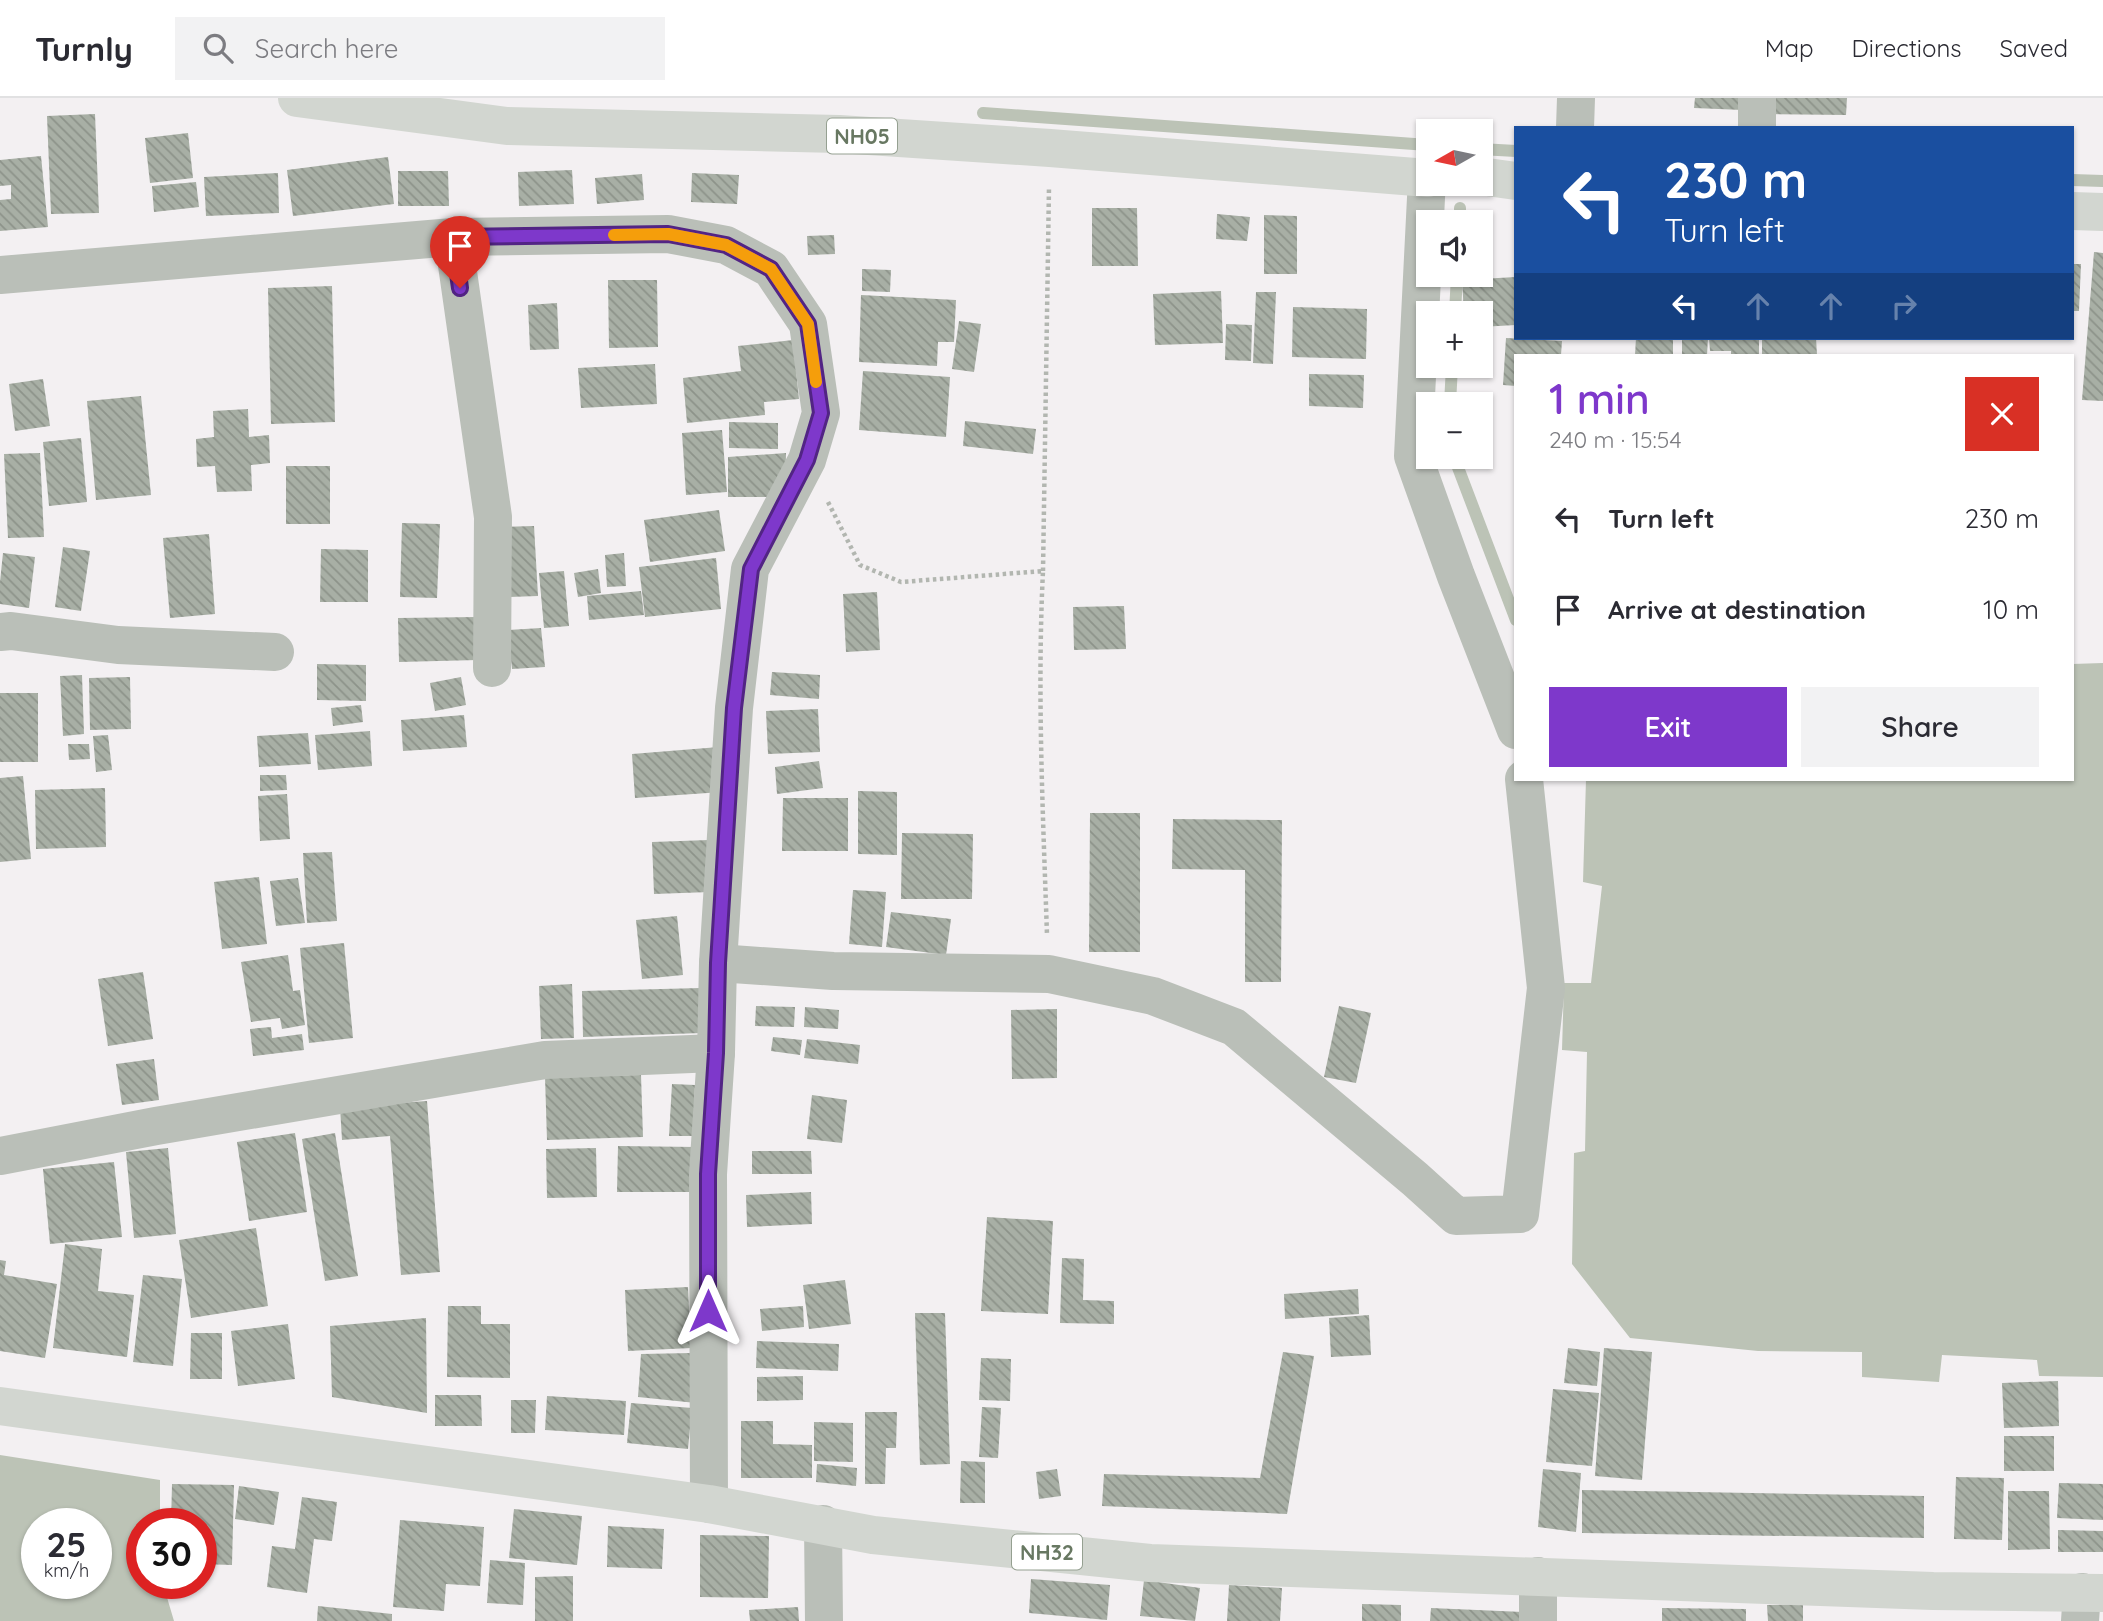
<!DOCTYPE html>
<html lang="en">
<head>
<meta charset="utf-8">
<style>
	body { margin:0; font-family:Quicksand,sans-serif; background:#f2f2f3; color:#2b2b33; height:100vh; display:flex; flex-direction:column; font-size:26px; white-space:nowrap }
	* { box-sizing:border-box; margin:0 }
	p { font-size:23px; color:#7c7c81 }
	.icon { flex:none; width:38px; height:38px; fill:none; stroke:currentColor; stroke-width:2; stroke-linecap:round; stroke-linejoin:round }
	.map { position:relative; flex:1; overflow:hidden }
	.panel { position:absolute; left:1514px; top:256px; width:560px; height:427px; display:flex; flex-direction:column; background:#fff; border-radius:0px; box-shadow:0 2px 5px #0004 }
	.panel>* { flex:none }
	.banner { position:absolute; left:1514px; top:28px; width:560px; height:214px; border-radius:0px; box-shadow:0 2px 5px #0004; background:#1a4fa0; color:#fff; overflow:hidden }
	.needle { width:46px; rotate:261deg }
	.buttons { position:absolute; left:1416px; top:21px; display:grid; gap:14px }
	.buttons a { display:grid; place-items:center; width:77px; height:77px; border-radius:0px; background:#fff; box-shadow:0 2px 5px #0004; font-size:35px }
	.speed { position:absolute; left:21px; top:1410px; display:flex; gap:14px; font-size:35px; font-weight:700; text-align:center }
	.speed>* { display:grid; place-content:center; width:91px; height:91px; border-radius:50%; background:#fff; box-shadow:0 2px 5px #0004; line-height:1 }
	.speed small { font-size:18px; font-weight:400 }
	.speed .limit { border:10px solid #d22; background:#fff; color:#111 }
	.pin { position:absolute; display:grid; place-items:center; width:60px; height:60px; color:#fff; margin:-72px -30px; border-radius:50% 50% 50% 0; rotate:-45deg; box-shadow:0 0 7px #0007 }
	.pin .icon { rotate:45deg }
	.me { position:absolute; width:77px; margin:-38px; rotate:0deg; stroke-linejoin:round; filter:drop-shadow(0 0 5px #0008) }
	.turn { display:flex; align-items:center; gap:24px; height:147px; padding:0 35px; font-size:32px }
	.turn .icon { width:91px; height:91px; stroke-width:2.5 }
	.turn b { display:block; font-size:49px; line-height:60px }
	.lanes { display:flex; align-items:center; height:66px; padding:0 35px; background:#0003; justify-content:center; gap:35px; direction:ltr }
	.lanes .off { opacity:.35 }
	.round { display:grid; place-items:center; flex:none; width:74px; height:74px; border-radius:0px; background:#f2f2f3 }
	.overview { display:flex; align-items:center; justify-content:space-between; height:119px; padding:0 35px }
	h1 { font-size:42px; font-weight:600; line-height:52px; color:#7e38cb }
	.primary-button { display:flex; gap:14px; margin-top:auto; padding:14px 35px }
	.primary-button a { flex:1; height:80px; border-radius:0px; background:#7e38cb; color:#fff; font-size:28px; font-weight:600; line-height:80px; text-align:center }
	.primary-button a+a { background:#f2f2f3; color:#2b2b33 }
	ul { padding:0; list-style:none }
	li { display:flex; align-items:center; gap:21px; height:91px; padding:0 35px }
	li div { flex:1 }
	li b { display:block; font-size:26px }
	li em { font-style:normal }
	header { display:flex; align-items:center; gap:42px; box-sizing:border-box; height:98px; padding:0 35px; background:#fff; border-bottom:2px solid #e1e1e2 }
	header strong { font-size:33px }
	nav { display:flex; gap:38px; margin-inline-start:auto; font-size:24px }
	.search { width:490px; height:63px; background:#f2f2f3; display:flex; align-items:center; gap:18px; box-sizing:border-box; padding:0 24px; border-radius:0px; color:#7c7c81; font-size:26px }
	.map>svg:first-child { display:block }
	.water { fill:#bcc3b6; fill-rule:evenodd }
	.lines { fill:none; stroke-linecap:round; stroke-linejoin:round }
	.stream { stroke:#bcc3b6; stroke-width:12 }
	.building { fill:url(#building-back-hatch) }
	.path { stroke:#b2b6b0; stroke-width:4.5; stroke-dasharray:3.5 3.5; stroke-linecap:butt }
	.minor { stroke:#babfb8; stroke-width:38 }
	.primary { stroke:#d2d6d0; stroke-width:38 }
	.route-casing { stroke:#522484; stroke-width:18 }
	.route { stroke:#7e38cb; stroke-width:12 }
	.slow { stroke:#f59e0b; stroke-width:12 }
	.labels { text-anchor:middle; dominant-baseline:central; stroke-width:7; stroke-linejoin:round; paint-order:stroke }
	.shield { fill:#fff; stroke:#95a091; stroke-width:2 }
	.shield-label { font-size:21px; font-weight:bold; fill:#687862 }
</style>
</head>
<body>
<header>
<strong>Turnly</strong>
<div class="search"><svg class="icon" aria-label="search" viewBox="0 0 24 24"><circle cx="10" cy="10" r="6"/><path d="M15 15l6 6"/></svg>Search here</div>
<nav><a>Map</a><a>Directions</a><a>Saved</a></nav>
</header>
<div class="map">
<svg width="2103" height="1523" viewBox="0 0 2103 1523">
	<defs>
		<pattern id="building-back-hatch" width="6" height="6" patternUnits="userSpaceOnUse" patternTransform="scale(1.75)"><rect width="6" height="6" fill="#a8afa5"/><path d="M-1 5l2 2M0 0l6 6M5-1l2 2" fill="none" stroke="#8d938a"/></pattern>
	</defs>
	<rect width="100%" height="100%" fill="#f3f0f2"/>
	<g class="water">
		<polygon points="2103,565 2103,1279 2039,1278 2037,1262 1942,1257 1939,1284 1862,1279 1862,1254 1758,1253 1630,1240 1572,1166 1574,1055 1585,1053 1587,954 1562,952 1564,885 1591,885 1602,788 1583,784 1586,681 2072,681 2072,566"/>
		<path d="M0 1357 160 1382V1426H142V1486H163L174 1523H0ZM37 1426H96V1486H37Z"/>
	</g>
	<g class="lines">
		<g class="stream">
			<polyline points="983,15 1428,47"/>
			<polyline points="1480,51 1516,53"/>
			<polyline points="2072,82 2103,83"/>
			<polyline points="1460,124 1460,110"/>
			<polyline points="1455,215 1457,177"/>
			<polyline points="1450,306 1452,268"/>
			<polyline points="1454,359 1516,522"/>
		</g>
	</g>
	<g class="building">
		<polygon points="1695,0 1744,0 1743,12 1694,10"/>
		<polygon points="1767,0 1847,0 1846,17 1767,16"/>
		<polygon points="95,16 99,115 51,116 47,18"/>
		<polygon points="188,35 193,80 150,85 145,40"/>
		<polygon points="41,58 48,129 0,133 0,102 11,101 11,87 0,88 0,62"/>
		<polygon points="388,59 394,106 293,118 287,72"/>
		<polygon points="572,72 574,106 519,108 518,74"/>
		<polygon points="398,73 448,73 449,108 398,108"/>
		<polygon points="278,75 279,115 206,118 204,79"/>
		<polygon points="692,75 739,77 737,106 691,104"/>
		<polygon points="642,76 644,102 597,106 595,80"/>
		<polygon points="196,84 199,109 154,114 152,88"/>
		<polygon points="1092,110 1137,110 1138,168 1092,168"/>
		<polygon points="1217,116 1250,119 1247,143 1216,141"/>
		<polygon points="1264,117 1297,118 1297,176 1264,176"/>
		<polygon points="834,137 835,156 808,157 807,138"/>
		<polygon points="2094,154 2103,155 2103,303 2082,302"/>
		<polygon points="2072,166 2081,166 2079,213 2072,213"/>
		<polygon points="862,171 891,172 890,194 862,193"/>
		<polygon points="1516,179 1516,227 1480,229 1480,215 1464,215 1462,182"/>
		<polygon points="608,182 657,182 658,249 609,250"/>
		<polygon points="332,188 335,324 271,326 268,190"/>
		<polygon points="1221,193 1223,245 1155,247 1153,196"/>
		<polygon points="1256,194 1276,194 1273,266 1253,265"/>
		<polygon points="861,197 956,202 954,244 938,244 937,268 859,264"/>
		<polygon points="557,205 559,251 530,252 528,207"/>
		<polygon points="1293,209 1367,211 1366,261 1292,259"/>
		<polygon points="959,223 981,226 974,274 952,271"/>
		<polygon points="1226,226 1252,227 1251,263 1225,262"/>
		<polygon points="1506,240 1562,243 1561,257 1516,257 1516,288 1503,287"/>
		<polygon points="1636,240 1673,240 1673,257 1635,257"/>
		<polygon points="1682,240 1708,240 1707,257 1682,257"/>
		<polygon points="1709,240 1759,240 1759,257 1731,257 1731,253 1710,253"/>
		<polygon points="1762,240 1816,240 1817,257 1762,257"/>
		<polygon points="793,242 799,301 764,304 765,317 687,325 683,280 741,273 738,248"/>
		<polygon points="655,266 657,306 581,310 578,270"/>
		<polygon points="863,273 950,279 946,339 859,332"/>
		<polygon points="1309,276 1364,277 1363,310 1309,308"/>
		<polygon points="43,281 50,328 15,333 9,286"/>
		<polygon points="141,298 151,397 96,402 87,303"/>
		<polygon points="248,311 249,339 269,337 270,365 251,367 252,393 217,394 215,368 197,369 196,341 214,339 213,313"/>
		<polygon points="965,323 1036,331 1033,356 963,348"/>
		<polygon points="729,324 778,325 778,351 729,350"/>
		<polygon points="722,332 727,394 686,397 682,335"/>
		<polygon points="81,340 87,404 49,408 43,344"/>
		<polygon points="40,355 44,439 8,440 4,356"/>
		<polygon points="786,355 785,399 728,399 728,359"/>
		<rect x="286" y="368" width="44" height="58"/>
		<polygon points="719,412 725,453 650,464 644,422"/>
		<polygon points="402,425 440,426 437,500 400,499"/>
		<polygon points="534,428 538,498 509,499 504,429"/>
		<polygon points="209,436 215,516 170,520 163,440"/>
		<polygon points="63,449 90,453 81,513 55,509"/>
		<polygon points="321,451 368,452 368,504 320,504"/>
		<polygon points="3,455 35,459 29,510 0,506 0,484"/>
		<polygon points="624,455 626,488 607,489 605,457"/>
		<polygon points="716,460 721,511 645,519 639,469"/>
		<polygon points="598,471 601,495 578,499 574,475"/>
		<polygon points="564,473 569,528 544,530 539,475"/>
		<polygon points="641,493 644,517 589,522 587,498"/>
		<polygon points="877,494 880,552 846,554 843,496"/>
		<polygon points="1124,508 1126,551 1074,552 1073,509"/>
		<polygon points="477,519 478,562 399,564 398,520"/>
		<polygon points="541,530 545,569 512,571 508,532"/>
		<polygon points="317,566 366,567 366,603 317,602"/>
		<polygon points="772,574 820,577 819,601 770,597"/>
		<polygon points="82,577 84,636 63,638 60,578"/>
		<polygon points="130,579 131,631 90,632 89,580"/>
		<polygon points="461,579 466,607 435,613 430,585"/>
		<rect x="0" y="595" width="38" height="69"/>
		<polygon points="361,607 363,624 333,628 331,610"/>
		<polygon points="818,611 820,654 768,656 766,613"/>
		<polygon points="464,617 467,649 403,653 401,622"/>
		<polygon points="370,633 372,668 318,672 315,637"/>
		<polygon points="308,635 311,666 259,669 257,638"/>
		<polygon points="108,637 112,672 96,674 93,638"/>
		<polygon points="68,646 89,646 90,661 69,662"/>
		<polygon points="719,649 722,694 635,700 632,656"/>
		<polygon points="819,663 823,690 777,696 775,669"/>
		<polygon points="260,677 286,677 287,692 260,693"/>
		<polygon points="23,678 31,761 0,764 0,680"/>
		<polygon points="105,690 106,749 36,751 35,692"/>
		<polygon points="858,693 897,694 897,757 858,756"/>
		<polygon points="287,696 290,741 260,743 258,698"/>
		<polygon points="783,700 848,700 848,753 782,753"/>
		<polygon points="1090,715 1140,715 1140,854 1089,854"/>
		<polygon points="1173,721 1282,722 1281,884 1245,884 1245,772 1172,771"/>
		<polygon points="902,735 973,736 972,801 901,801"/>
		<polygon points="709,742 710,794 654,796 652,744"/>
		<polygon points="332,754 337,823 307,825 303,755"/>
		<polygon points="259,779 267,846 222,851 214,784"/>
		<polygon points="298,780 305,825 276,828 270,783"/>
		<polygon points="853,792 886,794 882,849 849,846"/>
		<polygon points="891,814 951,821 946,857 886,849"/>
		<polygon points="677,818 683,877 642,881 636,822"/>
		<polygon points="344,845 353,940 309,945 300,850"/>
		<polygon points="288,857 293,893 300,892 305,927 282,931 280,920 251,924 241,864"/>
		<polygon points="143,874 153,941 108,948 98,881"/>
		<polygon points="572,886 574,940 541,941 539,888"/>
		<polygon points="701,890 702,935 583,939 582,893"/>
		<polygon points="756,908 795,909 794,929 755,928"/>
		<polygon points="1339,908 1371,915 1356,985 1324,979"/>
		<polygon points="805,909 839,912 838,931 804,929"/>
		<polygon points="1057,911 1057,980 1012,981 1011,912"/>
		<polygon points="271,929 272,940 302,936 304,952 253,958 250,931"/>
		<polygon points="773,939 802,942 800,957 771,953"/>
		<polygon points="807,941 860,947 858,966 804,960"/>
		<polygon points="154,961 159,1002 122,1007 116,966"/>
		<polygon points="641,977 643,1039 547,1042 545,979"/>
		<polygon points="672,986 695,987 693,1038 669,1038"/>
		<polygon points="812,997 847,1002 842,1045 807,1041"/>
		<polygon points="427,1003 440,1174 401,1177 390,1038 342,1042 340,1009"/>
		<polygon points="295,1035 307,1114 249,1123 237,1044"/>
		<polygon points="335,1035 358,1178 325,1183 302,1041"/>
		<polygon points="618,1048 696,1049 696,1094 617,1094"/>
		<polygon points="168,1050 176,1136 134,1140 126,1054"/>
		<polygon points="596,1050 597,1099 547,1100 546,1051"/>
		<polygon points="752,1053 811,1053 812,1076 752,1076"/>
		<polygon points="114,1064 122,1139 50,1146 43,1071"/>
		<polygon points="811,1094 812,1126 747,1129 746,1097"/>
		<polygon points="987,1119 1053,1123 1048,1216 981,1213"/>
		<polygon points="256,1130 268,1208 191,1220 179,1142"/>
		<polygon points="65,1146 102,1151 98,1193 134,1197 127,1259 53,1250"/>
		<polygon points="1062,1160 1084,1161 1083,1202 1114,1203 1114,1226 1060,1225"/>
		<polygon points="0,1162 6,1163 4,1177 57,1186 45,1260 0,1253"/>
		<polygon points="143,1177 182,1181 173,1268 133,1264"/>
		<polygon points="845,1182 851,1226 809,1231 803,1187"/>
		<polygon points="688,1189 691,1250 628,1253 625,1192"/>
		<polygon points="1358,1191 1359,1216 1285,1221 1284,1196"/>
		<polygon points="448,1208 481,1208 481,1226 510,1226 510,1280 447,1279"/>
		<polygon points="803,1208 804,1229 762,1233 760,1211"/>
		<polygon points="915,1215 945,1215 950,1366 920,1367"/>
		<polygon points="1369,1217 1371,1257 1331,1259 1329,1220"/>
		<polygon points="426,1220 427,1315 332,1299 330,1228"/>
		<polygon points="288,1226 295,1281 238,1288 231,1233"/>
		<polygon points="191,1235 222,1235 222,1281 190,1281"/>
		<polygon points="757,1243 839,1246 838,1273 756,1270"/>
		<polygon points="1568,1250 1600,1254 1597,1288 1564,1285"/>
		<polygon points="1604,1250 1652,1254 1642,1382 1595,1378"/>
		<polygon points="1283,1254 1314,1258 1287,1416 1102,1408 1104,1376 1260,1380"/>
		<polygon points="692,1255 696,1305 638,1299 641,1256"/>
		<polygon points="981,1260 1011,1261 1010,1303 979,1302"/>
		<polygon points="803,1278 803,1302 757,1303 757,1279"/>
		<polygon points="2058,1283 2059,1328 2004,1330 2002,1285"/>
		<polygon points="1553,1291 1599,1295 1592,1368 1546,1364"/>
		<polygon points="435,1297 481,1297 482,1328 435,1328"/>
		<polygon points="547,1298 626,1303 624,1337 545,1332"/>
		<polygon points="511,1302 536,1302 535,1335 511,1335"/>
		<polygon points="631,1305 692,1310 688,1351 627,1345"/>
		<polygon points="982,1309 1001,1310 998,1360 979,1359"/>
		<polygon points="865,1314 897,1314 896,1350 886,1350 885,1386 865,1386"/>
		<polygon points="741,1323 773,1323 773,1346 812,1347 812,1380 741,1380"/>
		<polygon points="814,1324 853,1325 853,1364 814,1363"/>
		<rect x="2004" y="1338" width="50" height="35"/>
		<polygon points="961,1363 985,1364 985,1405 960,1405"/>
		<polygon points="817,1366 857,1370 856,1388 816,1384"/>
		<polygon points="1057,1371 1061,1398 1039,1401 1036,1374"/>
		<polygon points="1543,1371 1581,1375 1576,1434 1538,1429"/>
		<polygon points="1956,1379 2004,1380 2002,1442 1954,1441"/>
		<polygon points="2059,1385 2103,1386 2103,1422 2057,1420"/>
		<polygon points="172,1386 234,1387 232,1467 201,1466 201,1426 171,1426"/>
		<polygon points="239,1388 279,1394 274,1427 235,1421"/>
		<polygon points="1582,1392 1924,1398 1924,1440 1582,1435"/>
		<polygon points="2008,1393 2049,1393 2050,1451 2008,1452"/>
		<polygon points="302,1399 337,1404 332,1443 314,1441 307,1495 267,1489 272,1448 295,1451"/>
		<polygon points="514,1411 582,1418 577,1467 509,1460"/>
		<polygon points="400,1422 484,1429 480,1488 446,1486 444,1513 393,1509"/>
		<polygon points="608,1428 664,1431 662,1471 607,1469"/>
		<polygon points="2058,1432 2103,1433 2103,1454 2058,1454"/>
		<polygon points="700,1437 769,1438 768,1500 700,1499"/>
		<polygon points="490,1462 525,1465 523,1507 487,1505"/>
		<polygon points="573,1478 573,1523 535,1523 535,1479"/>
		<polygon points="1031,1481 1110,1487 1107,1522 1029,1515"/>
		<polygon points="1144,1482 1200,1490 1195,1523 1140,1518"/>
		<polygon points="1229,1487 1282,1490 1280,1523 1227,1523"/>
		<polygon points="1362,1506 1401,1507 1401,1523 1362,1523"/>
		<polygon points="1803,1506 1803,1523 1768,1523 1767,1507"/>
		<polygon points="318,1508 392,1516 392,1523 317,1523"/>
		<polygon points="798,1509 799,1523 750,1523 749,1512"/>
		<polygon points="1431,1510 1523,1514 1522,1523 1430,1523"/>
		<polygon points="1662,1510 1746,1511 1746,1523 1662,1523"/>
	</g>
	<g class="lines">
		<g class="path">
			<path d="M828 404 860 467 901 484 1043 473C1037 594 1043 716 1047 837"/>
			<polyline points="1043,473 1049,89"/>
		</g>
		<g class="minor">
			<polyline points="1575,30 1576,0"/>
			<polyline points="1757,30 1757,0"/>
			<polyline points="1427,80 1413,358 1456,478 1516,632"/>
			<polyline points="453,139 493,419 492,570"/>
			<polyline points="0,177 453,139 668,136 726,147 771,171 808,226 821,315 807,362 750,471 734,610 718,865 716,955 708,1076 709,1406"/>
			<polyline points="0,534 11,533 118,547 275,554"/>
			<polyline points="718,865 833,873 1049,876 1153,898 1234,929 1415,1081 1456,1118 1520,1116 1546,890 1524,681"/>
			<polyline points="0,1058 156,1028 545,962 716,955"/>
			<polyline points="823,1426 824,1523"/>
			<polyline points="1538,1523 1538,1478"/>
			<polyline points="2080,1523 2082,1494"/>
		</g>
		<g class="primary">
			<polyline points="297,0 507,28 839,36 1050,50 1428,80"/>
			<polyline points="1480,78 1516,83"/>
			<polyline points="2072,113 2103,114"/>
			<polyline points="0,1308 709,1406 873,1437 1150,1465 1933,1493 2103,1495"/>
		</g>
	</g>
	<g class="lines">
		<g class="route-casing">
			<polyline id="route" points="460,190 453,139 668,136 726,147 771,171 808,226 821,315 807,362 751,471 734,610 718,865 716,955 708,1076 708,1213"/>
		</g>
		<use href="#route" class="route"/>
		<polyline class="slow" points="614,137 668,136 726,147 771,171 808,226 816,284"/>
	</g>
	<g class="labels">
		<g class="shield">
			<rect x="827" y="20.5" width="70" height="35" rx="5"/>
			<rect x="1012" y="1436.5" width="70" height="35" rx="5"/>
		</g>
		<g class="shield-label">
			<text x="862" y="38">NH05</text>
			<text x="1047" y="1454">NH32</text>
		</g>
	</g>
</svg>
<div class="buttons">
<a><svg class="needle" viewBox="-14 -14 28 28"><path d="M0-13l5 13h-10z" fill="#e53935"/><path d="M0 13l5-13h-10z" fill="#7c7c81"/></svg></a>
<a><svg class="icon" aria-label="sound" viewBox="0 0 24 24"><path d="M4 9h4l5-4v14l-5-4H4zM17 9q2 3 0 6"/></svg></a>
<a>+</a>
<a>−</a>
</div>
<div class="speed"><div>25<small>km/h</small></div><div class="limit">30</div></div>
<div class="pin" style="left:460px;top:190px;background:#d93025"><svg class="icon" aria-label="arrive" viewBox="0 0 24 24"><path d="M6 21V4h12l-3 4 3 4H6"/></svg></div>
<svg class="me" style="left:708px;top:1213px" viewBox="-20 -20 40 40"><path d="M0-17L14 15 0 8-14 15z" fill="#7e38cb" stroke="#fff" stroke-width="4"/></svg>
<div class="banner">
<div class="turn"><svg class="icon" aria-label="left" viewBox="0 0 24 24"><path d="M17 20v-9H6M10 6l-5 5 5 5"/></svg><div><b>230 m</b>Turn left</div></div>
<div class="lanes"><svg class="icon" aria-label="left" viewBox="0 0 24 24"><path d="M17 20v-9H6M10 6l-5 5 5 5"/></svg><svg class="icon off" aria-label="ahead" viewBox="0 0 24 24"><path d="M12 20V5M6 11l6-6 6 6"/></svg><svg class="icon off" aria-label="ahead" viewBox="0 0 24 24"><path d="M12 20V5M6 11l6-6 6 6"/></svg><svg class="icon off" aria-label="right" viewBox="0 0 24 24"><path d="M7 20v-9h11M14 6l5 5-5 5"/></svg></div>
</div>
<section class="panel">
<div class="overview"><div><h1>1 min</h1><p>240 m · 15:54</p></div><a class="round" style="background:#d93025;color:#fff"><svg class="icon" aria-label="close" viewBox="0 0 24 24"><path d="M6 6l12 12M18 6L6 18"/></svg></a></div>
<ul>
<li><svg class="icon" aria-label="left" viewBox="0 0 24 24"><path d="M17 20v-9H6M10 6l-5 5 5 5"/></svg><div><b>Turn left</b></div><em>230 m</em></li>
<li><svg class="icon" aria-label="arrive" viewBox="0 0 24 24"><path d="M6 21V4h12l-3 4 3 4H6"/></svg><div><b>Arrive at destination</b></div><em>10 m</em></li>
</ul>
<div class="primary-button"><a>Exit</a><a>Share</a></div>
</section>
</div>
</body>
</html>
